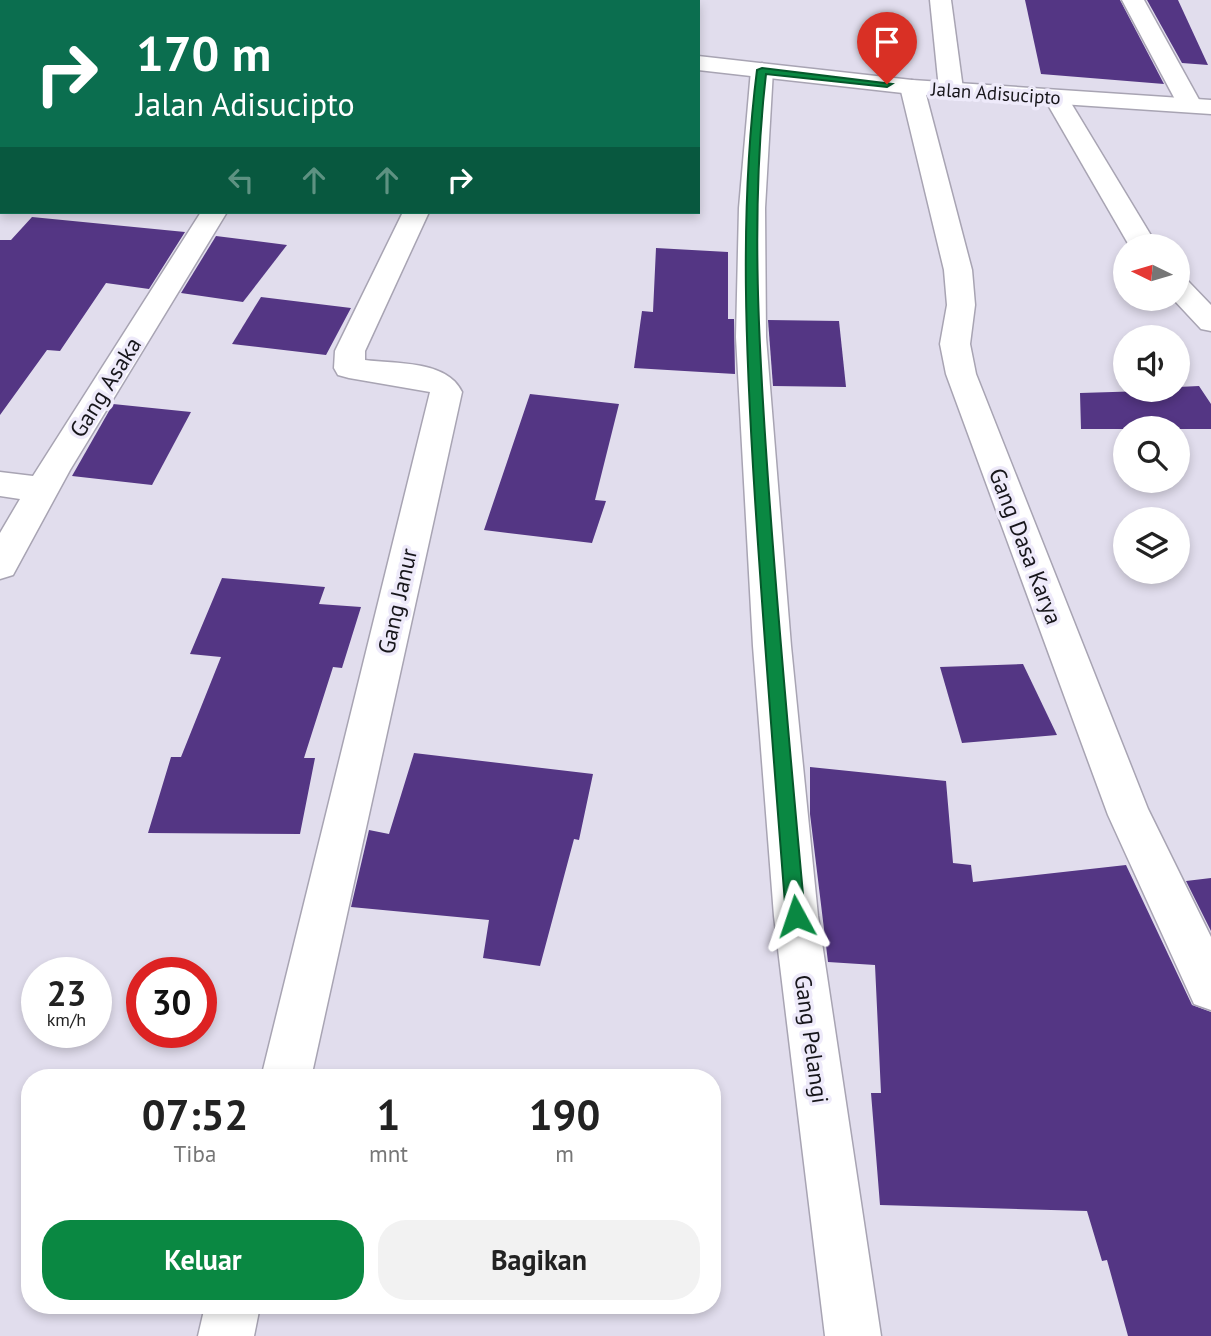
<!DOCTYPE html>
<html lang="id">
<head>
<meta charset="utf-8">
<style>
	body { margin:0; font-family:"PT Sans",sans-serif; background:#f2f2f2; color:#222; height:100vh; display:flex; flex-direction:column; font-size:26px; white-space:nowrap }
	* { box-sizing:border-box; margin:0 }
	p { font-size:23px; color:#767676 }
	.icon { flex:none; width:38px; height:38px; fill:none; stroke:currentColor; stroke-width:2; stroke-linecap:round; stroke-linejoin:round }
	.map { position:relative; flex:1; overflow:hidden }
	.panel { position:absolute; left:21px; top:1069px; width:700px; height:245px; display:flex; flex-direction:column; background:#fff; border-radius:28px; box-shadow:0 4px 10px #0003 }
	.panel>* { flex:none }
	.banner { position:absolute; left:0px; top:0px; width:700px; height:214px; box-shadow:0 4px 10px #0003; background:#0b6e4f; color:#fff; overflow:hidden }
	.needle { width:46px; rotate:275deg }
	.tools { position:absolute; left:1113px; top:234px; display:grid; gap:14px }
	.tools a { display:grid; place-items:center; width:77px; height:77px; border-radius:50%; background:#fff; box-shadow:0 4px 10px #0003; font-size:35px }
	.speed { position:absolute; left:21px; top:957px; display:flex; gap:14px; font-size:35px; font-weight:700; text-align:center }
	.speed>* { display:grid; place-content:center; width:91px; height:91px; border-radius:50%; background:#fff; box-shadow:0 4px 10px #0003; line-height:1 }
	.speed small { font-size:18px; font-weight:400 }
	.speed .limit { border:10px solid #d22; background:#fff; color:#111 }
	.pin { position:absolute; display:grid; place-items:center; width:60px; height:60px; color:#fff; margin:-72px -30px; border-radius:50% 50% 50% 0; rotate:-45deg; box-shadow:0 0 7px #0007 }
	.pin .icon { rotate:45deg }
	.me { position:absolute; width:77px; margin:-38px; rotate:355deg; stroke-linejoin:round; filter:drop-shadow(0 0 5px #0008) }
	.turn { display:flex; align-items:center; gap:24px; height:147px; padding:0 21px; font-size:32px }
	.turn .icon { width:91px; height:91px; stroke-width:2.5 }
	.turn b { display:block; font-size:49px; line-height:60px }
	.lanes { display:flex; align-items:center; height:66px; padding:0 21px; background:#0003; justify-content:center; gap:35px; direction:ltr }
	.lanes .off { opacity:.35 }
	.eta { display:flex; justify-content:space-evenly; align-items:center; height:119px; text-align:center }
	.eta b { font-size:42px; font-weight:800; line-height:49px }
	.button { display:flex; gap:14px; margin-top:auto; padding:14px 21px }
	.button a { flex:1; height:80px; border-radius:28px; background:#0a8842; color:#fff; font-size:28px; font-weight:800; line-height:80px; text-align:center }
	.button a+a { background:#f2f2f2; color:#222 }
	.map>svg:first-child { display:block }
	.building { fill:#543684 }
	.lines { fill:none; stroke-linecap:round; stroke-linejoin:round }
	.minor-casing { stroke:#a8a4b3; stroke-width:3 }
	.major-casing { stroke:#a8a4b3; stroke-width:3 }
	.minor { fill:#fff; fill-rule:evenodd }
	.major { fill:#fff; fill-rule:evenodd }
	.route { fill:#0a8842; stroke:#06582b; stroke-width:2 }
	.labels { text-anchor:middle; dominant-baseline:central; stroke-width:7; stroke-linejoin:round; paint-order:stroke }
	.far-street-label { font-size:19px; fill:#17161b; stroke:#eeeafa }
	.street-label { font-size:23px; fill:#17161b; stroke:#eeeafa }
</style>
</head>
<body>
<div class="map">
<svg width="1211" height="1336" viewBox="0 0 1211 1336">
	<rect width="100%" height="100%" fill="#e1dded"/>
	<g class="building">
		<polygon points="1025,0 1120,0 1164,84 1041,74"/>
		<polygon points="1147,0 1178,0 1208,65 1182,63"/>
		<polygon points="32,217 185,232 149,289 106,283 60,351 47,350 0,415 0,240 11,240"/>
		<polygon points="216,236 287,245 243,302 181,293"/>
		<polygon points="656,248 728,252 728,319 734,319 735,374 634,368 642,311 653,312"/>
		<polygon points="261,297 351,308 326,355 232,344"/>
		<polygon points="768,320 839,321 846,387 773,386"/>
		<polygon points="1199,386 1211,404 1211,429 1081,429 1080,393 1178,390 1178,387"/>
		<polygon points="530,394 619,404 595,500 606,501 592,543 484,530"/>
		<polygon points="113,404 191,412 152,485 72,476"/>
		<polygon points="222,578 325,587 319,604 361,607 342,668 333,667 304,758 315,758 300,834 148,833 171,757 181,757 221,657 190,654"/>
		<polygon points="1023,664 1057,735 962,743 940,667"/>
		<polygon points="414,753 593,774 579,840 574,839 540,966 483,958 489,920 351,907 369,830 389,834"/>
		<polygon points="810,767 946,781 953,863 971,865 973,882 1126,865 1192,1005 1211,1012 1211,1336 1128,1336 1107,1260 1102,1261 1087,1211 880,1205 871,1093 881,1093 875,965 828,962 810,814"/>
		<polygon points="1211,878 1211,931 1186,881"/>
	</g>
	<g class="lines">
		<g class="minor-casing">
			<g id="minor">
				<polygon points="584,0 606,0 584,2"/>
				<polygon points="930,0 951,0 963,89 959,94 943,94 939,89"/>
				<polygon points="1122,0 1144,0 1202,105 1198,110 1182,110 1178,105"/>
				<polygon points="762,63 773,70 765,208 766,337 791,646 818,916 881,1336 825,1336 774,916 753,646 736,337 739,208 751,70"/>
				<polygon points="912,80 920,82 924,87 972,270 975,305 970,344 976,374 1148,809 1211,937 1211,1010 1194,1004 1108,815 946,374 940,344 947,305 944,270 900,87 904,82"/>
				<polygon points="1056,91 1064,93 1068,98 1158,247 1130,247 1044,98 1048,93"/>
				<polygon points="201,212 227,212 70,470 13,575 0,579 0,533 20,499 0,496 0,472 33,476"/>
				<path d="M403 212H429L365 351V360C395 364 447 360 462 392L311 1078H261L430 392 349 378 338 375 334 368 335 351Z"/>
				<polygon points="1178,278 1188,281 1211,305 1211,331 1201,329 1173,299 1178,299"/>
				<polygon points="205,1306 260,1306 254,1336 198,1336"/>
			</g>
		</g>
		<g class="major-casing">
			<g id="major">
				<polygon points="184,0 215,0 216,2 185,2"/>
				<polygon points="698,56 912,80 1211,100 1211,114 912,94 698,70"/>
			</g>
		</g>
		<use href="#minor" class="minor"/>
		<use href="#major" class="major"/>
	</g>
	<path class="route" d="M762 68 892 84 887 87 766 74C750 212 759 354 769 493 779 634 792 775 805 916L802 923 796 925 789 923 786 916C775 777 764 638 755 499 746 357 739 212 757 70Z"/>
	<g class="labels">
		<g class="far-street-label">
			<text transform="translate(996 93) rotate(4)">Jalan Adisucipto</text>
		</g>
		<g class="street-label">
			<text transform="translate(105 387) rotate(-58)">Gang Asaka</text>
			<text transform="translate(1026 546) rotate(69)">Gang Dasa Karya</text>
			<text transform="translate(397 601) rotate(-77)">Gang Janur</text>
			<text transform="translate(812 1039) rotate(82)">Gang Pelangi</text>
		</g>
	</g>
</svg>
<div class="tools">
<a><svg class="needle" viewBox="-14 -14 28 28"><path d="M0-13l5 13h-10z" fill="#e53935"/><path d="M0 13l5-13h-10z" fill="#767676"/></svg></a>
<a><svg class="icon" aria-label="sound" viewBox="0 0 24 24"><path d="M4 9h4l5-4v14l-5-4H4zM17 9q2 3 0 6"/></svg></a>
<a><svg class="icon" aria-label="search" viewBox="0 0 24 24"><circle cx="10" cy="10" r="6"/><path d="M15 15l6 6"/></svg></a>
<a><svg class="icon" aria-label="layers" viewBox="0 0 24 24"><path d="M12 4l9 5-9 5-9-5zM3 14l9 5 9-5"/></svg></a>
</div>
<div class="speed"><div>23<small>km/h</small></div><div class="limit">30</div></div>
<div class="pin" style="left:887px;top:84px;background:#d93025"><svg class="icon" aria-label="arrive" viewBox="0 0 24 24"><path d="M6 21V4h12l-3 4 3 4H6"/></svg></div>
<svg class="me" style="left:796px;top:916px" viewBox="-20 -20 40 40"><path d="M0-17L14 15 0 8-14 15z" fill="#0a8842" stroke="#fff" stroke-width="4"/></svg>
<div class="banner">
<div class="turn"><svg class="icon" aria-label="right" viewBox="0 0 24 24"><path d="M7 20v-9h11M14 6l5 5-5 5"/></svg><div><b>170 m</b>Jalan Adisucipto</div></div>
<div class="lanes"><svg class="icon off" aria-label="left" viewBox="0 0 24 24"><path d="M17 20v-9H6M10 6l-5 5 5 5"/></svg><svg class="icon off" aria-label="ahead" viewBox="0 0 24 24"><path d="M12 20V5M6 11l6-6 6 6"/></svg><svg class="icon off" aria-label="ahead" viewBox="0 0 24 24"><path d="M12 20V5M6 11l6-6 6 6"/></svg><svg class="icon" aria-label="right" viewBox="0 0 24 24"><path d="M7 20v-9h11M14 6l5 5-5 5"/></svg></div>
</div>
<section class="panel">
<div class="eta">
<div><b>07:52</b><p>Tiba</p></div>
<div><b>1</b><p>mnt</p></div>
<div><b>190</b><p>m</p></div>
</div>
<div class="button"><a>Keluar</a><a>Bagikan</a></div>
</section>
</div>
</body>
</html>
